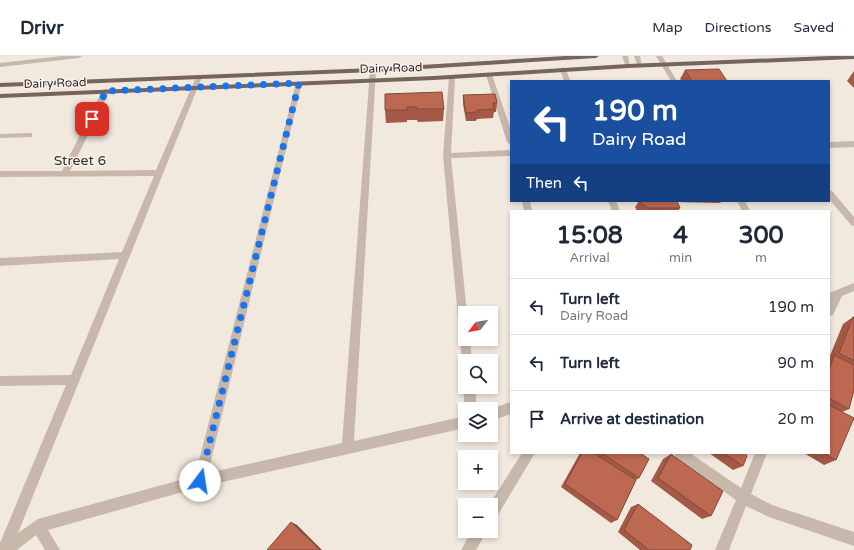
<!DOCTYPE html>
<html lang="en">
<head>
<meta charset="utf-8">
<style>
	body { margin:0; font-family:"Varela Round",sans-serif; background:#f2f2f3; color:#1f2937; height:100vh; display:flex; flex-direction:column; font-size:15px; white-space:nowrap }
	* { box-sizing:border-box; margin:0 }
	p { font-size:13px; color:#747a83 }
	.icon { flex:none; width:22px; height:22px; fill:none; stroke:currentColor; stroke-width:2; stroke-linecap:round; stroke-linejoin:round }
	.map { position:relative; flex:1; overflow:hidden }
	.details { position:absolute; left:510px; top:154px; width:320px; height:244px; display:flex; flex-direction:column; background:#fff; border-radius:0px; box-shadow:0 2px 6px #0003 }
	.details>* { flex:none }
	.top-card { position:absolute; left:510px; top:24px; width:320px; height:122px; border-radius:0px; box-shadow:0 2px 6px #0003; background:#1a4fa0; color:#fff; overflow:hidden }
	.needle { width:26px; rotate:239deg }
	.tools { position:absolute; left:458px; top:250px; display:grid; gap:8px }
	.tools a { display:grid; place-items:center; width:40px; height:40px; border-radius:0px; background:#fff; box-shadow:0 2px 6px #0003; font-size:20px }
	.pin { position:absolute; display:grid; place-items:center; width:34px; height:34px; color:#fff; margin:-17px; border-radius:8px; box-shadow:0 2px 6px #0006 }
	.me { position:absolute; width:44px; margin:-22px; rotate:14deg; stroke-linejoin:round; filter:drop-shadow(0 0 3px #0008) }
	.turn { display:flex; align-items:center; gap:14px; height:84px; padding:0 16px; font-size:18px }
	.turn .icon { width:52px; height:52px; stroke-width:2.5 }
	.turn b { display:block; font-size:28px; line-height:34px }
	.then { display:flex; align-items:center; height:38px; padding:0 16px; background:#0003; gap:8px; font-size:15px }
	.eta { display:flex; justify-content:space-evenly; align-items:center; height:68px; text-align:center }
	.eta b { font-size:24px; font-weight:800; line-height:28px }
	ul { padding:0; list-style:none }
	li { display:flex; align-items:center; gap:12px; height:56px; padding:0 16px; border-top:1px solid #e0e1e3 }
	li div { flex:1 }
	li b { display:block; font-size:15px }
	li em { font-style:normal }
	header { display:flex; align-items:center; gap:24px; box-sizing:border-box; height:56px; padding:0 20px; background:#fff; border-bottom:1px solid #e0e1e3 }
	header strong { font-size:19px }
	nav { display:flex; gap:22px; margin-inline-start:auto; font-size:14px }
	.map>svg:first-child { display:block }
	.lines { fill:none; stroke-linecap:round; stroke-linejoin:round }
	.minor { fill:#c8b8ab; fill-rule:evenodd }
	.major { fill:#77645c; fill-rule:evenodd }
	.wall { fill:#a35946 }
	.shaded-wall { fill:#844939 }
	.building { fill:#bd6851; stroke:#844939 }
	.route { stroke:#1a73e8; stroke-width:7; stroke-dasharray:0 12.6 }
	.labels { text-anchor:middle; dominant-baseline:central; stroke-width:3; stroke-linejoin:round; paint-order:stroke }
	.far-street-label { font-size:12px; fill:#362d2a; stroke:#f9f2eb }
	.street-label { font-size:14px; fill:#362d2a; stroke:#f9f2eb }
</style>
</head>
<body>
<header>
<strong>Drivr</strong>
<nav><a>Map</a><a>Directions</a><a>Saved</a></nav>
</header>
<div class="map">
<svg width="854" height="494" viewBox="0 0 854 494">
	<rect width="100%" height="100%" fill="#f1e8de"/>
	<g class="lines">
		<g class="minor">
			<polygon points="62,0 82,0 79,2 0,11 0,7"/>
			<polygon points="622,0 628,0 630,11 626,11"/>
			<polygon points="634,0 640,0 642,11 638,11"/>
			<polygon points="656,0 662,0 677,25 671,25"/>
			<polygon points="563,11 566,13 570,25 564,25 560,13"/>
			<polygon points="373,12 376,14 354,385 465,360 465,372 200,431 48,474 60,494 45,494 36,479 17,494 0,494 0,487 66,329 0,330 0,320 71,319 119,203 0,210 0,202 122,196 154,120 0,121 0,115 62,115 102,35 106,33 110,35 70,115 156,114 196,21 199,19 202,21 18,477 38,463 195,420 296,27 299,25 302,27 208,417 342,387 370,14"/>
			<polygon points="489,17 492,19 511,74 511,89 507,86 486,19"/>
			<polygon points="452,19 455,21 451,97 511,94 511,100 451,102 467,257 465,257 465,283 470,283 472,305 465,305 465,309 462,305 443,100 449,21"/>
			<polygon points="29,77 32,77 32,81 0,82 0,78"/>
			<polygon points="854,85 854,91 829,92 829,86"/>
			<polygon points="829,134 832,135 854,161 854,170 851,169 829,143"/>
			<polygon points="522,145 530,145 532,155 524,155"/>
			<polygon points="608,145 616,145 620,155 612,155"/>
			<polygon points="737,145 745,145 750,155 742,155"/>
			<polygon points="854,227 854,235 842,240 833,259 829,260 829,237"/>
			<polygon points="465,327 465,331 475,331 477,353 465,353 463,331"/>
			<polygon points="511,346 511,358 491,365 491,353"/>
			<polygon points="522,397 535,397 496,462 491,463 491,449 489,449"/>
			<polygon points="674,397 690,397 741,432 755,397 767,397 751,438 772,449 854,476 854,490 769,461 746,450 729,494 715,494 736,444 676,401"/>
			<polygon points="472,475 487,475 476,494 461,494"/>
		</g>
		<g class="major">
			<polygon points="565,0 599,0 596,2 373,16 0,31 0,27 373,12"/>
			<polygon points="830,0 854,0 854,3 628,12 434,24 0,42 0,38 434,20 628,8"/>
		</g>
	</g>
	<g class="wall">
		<polygon points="685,14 727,25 682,25 680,23"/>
		<polygon points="854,15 854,32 847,25"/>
		<polygon points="385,38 444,53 443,65 418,66 417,64 407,64 407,66 386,67 385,54"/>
		<polygon points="463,39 497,47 496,56 494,56 493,62 477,63 476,65 466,65 463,48"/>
		<polygon points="637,145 677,145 680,152 678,155 637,155 635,151 638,147"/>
		<polygon points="677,145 722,145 720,147 677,146"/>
		<polygon points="853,261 854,261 854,334 849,353 842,356 836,404 824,409 804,397 829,397 829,302 843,268"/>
		<polygon points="580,397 640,397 639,422 636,424 617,464 611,467 561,431"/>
		<polygon points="709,397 745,397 743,410 733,414"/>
		<polygon points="671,398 711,460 702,463 651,425 663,403"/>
		<polygon points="638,448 690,494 640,494 618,476 631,451"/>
	</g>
	<polygon class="shaded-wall" points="291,466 297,469 322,494 320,494"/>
	<g class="building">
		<polygon points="719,13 727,25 692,25 685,14"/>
		<polygon points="442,36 444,53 417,53 417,51 407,51 407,54 385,54 385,38"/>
		<polygon points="495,38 497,47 493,47 494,53 477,54 477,56 466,57 463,39"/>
		<polygon points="641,145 677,145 680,152 647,152 646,150 642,149"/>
		<polygon points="853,261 854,261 854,305 839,297"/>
		<polygon points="834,299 854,309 854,334 849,353 829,342 829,315"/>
		<polygon points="829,349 854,362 836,404 823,397 829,397"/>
		<polygon points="582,397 594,397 636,424 617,464 565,428"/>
		<polygon points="602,397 640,397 649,403 639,422"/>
		<polygon points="724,397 745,397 747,400 743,410"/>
		<polygon points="671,398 723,435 711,460 658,422"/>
		<polygon points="638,448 692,489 690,494 649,494 624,474"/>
		<polygon points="291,466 320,494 267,494"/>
	</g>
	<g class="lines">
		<polyline class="route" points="92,63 106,35 299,27 200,425"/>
	</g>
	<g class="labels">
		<g class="far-street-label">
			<text transform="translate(391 12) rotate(-2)">Dairy Road</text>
			<text transform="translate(55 27) rotate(-2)">Dairy Road</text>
		</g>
		<g class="street-label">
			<text x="80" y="104">Street 6</text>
		</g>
	</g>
</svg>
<div class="tools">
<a><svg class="needle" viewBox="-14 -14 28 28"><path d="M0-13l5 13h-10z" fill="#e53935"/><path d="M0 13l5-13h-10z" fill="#747a83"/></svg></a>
<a><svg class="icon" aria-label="search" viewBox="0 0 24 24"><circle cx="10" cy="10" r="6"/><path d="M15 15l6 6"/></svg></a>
<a><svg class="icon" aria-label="layers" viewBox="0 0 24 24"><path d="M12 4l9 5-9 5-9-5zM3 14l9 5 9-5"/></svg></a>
<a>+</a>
<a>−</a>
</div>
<div class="pin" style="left:92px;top:63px;background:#d93025"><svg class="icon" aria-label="arrive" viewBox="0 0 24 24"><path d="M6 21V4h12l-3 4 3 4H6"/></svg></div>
<svg class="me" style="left:200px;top:425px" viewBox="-20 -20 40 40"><circle r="19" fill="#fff"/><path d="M0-13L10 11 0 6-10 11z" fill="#1a73e8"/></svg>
<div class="top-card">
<div class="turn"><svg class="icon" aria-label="left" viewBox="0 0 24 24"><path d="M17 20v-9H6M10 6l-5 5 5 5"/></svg><div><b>190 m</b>Dairy Road</div></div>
<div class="then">Then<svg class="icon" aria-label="left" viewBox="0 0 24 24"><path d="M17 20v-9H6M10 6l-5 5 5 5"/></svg></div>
</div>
<section class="details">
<div class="eta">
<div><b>15:08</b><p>Arrival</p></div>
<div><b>4</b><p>min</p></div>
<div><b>300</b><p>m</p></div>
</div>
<ul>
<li><svg class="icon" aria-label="left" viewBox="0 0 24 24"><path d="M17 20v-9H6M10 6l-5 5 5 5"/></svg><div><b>Turn left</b><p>Dairy Road</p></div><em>190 m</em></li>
<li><svg class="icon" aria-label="left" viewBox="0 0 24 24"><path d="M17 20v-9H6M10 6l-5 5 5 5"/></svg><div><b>Turn left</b></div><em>90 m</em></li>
<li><svg class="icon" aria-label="arrive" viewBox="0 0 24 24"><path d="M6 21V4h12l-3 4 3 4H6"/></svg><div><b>Arrive at destination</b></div><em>20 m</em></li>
</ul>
</section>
</div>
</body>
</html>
